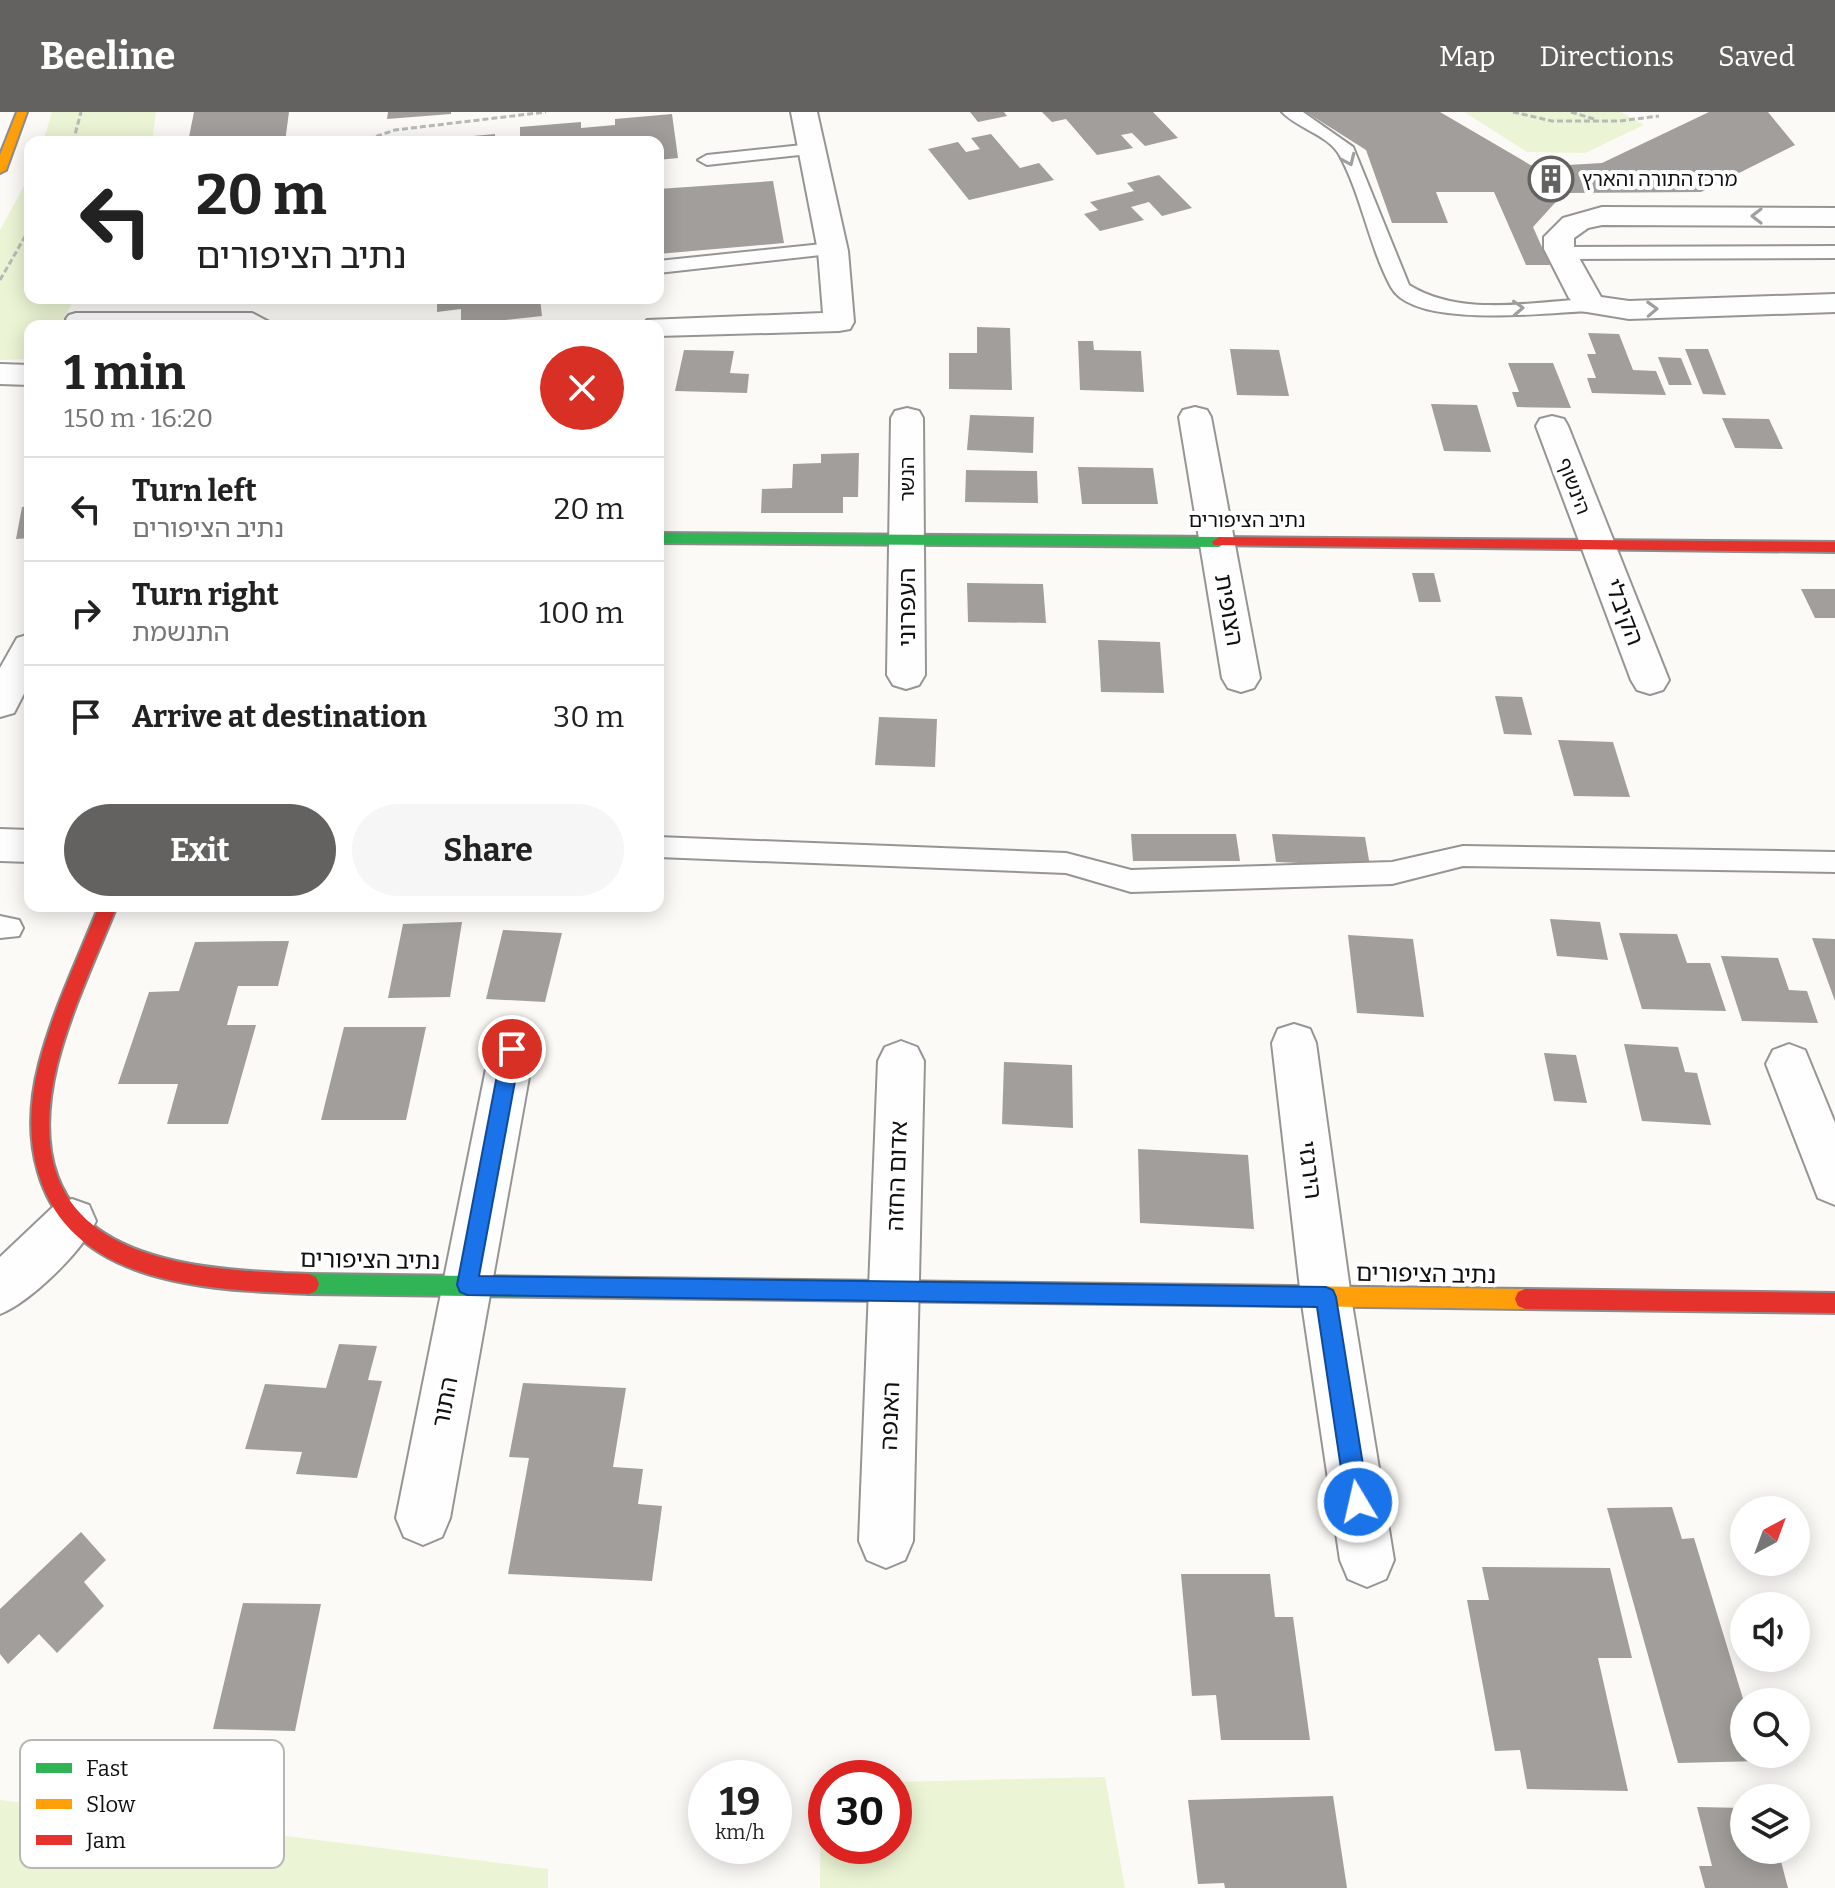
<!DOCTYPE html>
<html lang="en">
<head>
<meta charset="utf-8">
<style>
	body { margin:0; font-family:Bitter,"Noto Sans Hebrew",serif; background:#f6f6f6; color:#222; height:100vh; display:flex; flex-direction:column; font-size:30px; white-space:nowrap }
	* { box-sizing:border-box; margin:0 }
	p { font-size:26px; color:#767676 }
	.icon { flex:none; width:44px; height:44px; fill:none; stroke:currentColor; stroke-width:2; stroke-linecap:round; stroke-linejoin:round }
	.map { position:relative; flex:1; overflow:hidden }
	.details { position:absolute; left:24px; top:208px; width:640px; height:592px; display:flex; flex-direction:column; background:#fff; border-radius:16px; box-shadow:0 4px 20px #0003 }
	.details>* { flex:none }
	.hud { position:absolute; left:24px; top:24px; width:640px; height:168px; border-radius:16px; box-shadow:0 4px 20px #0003; background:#fff; color:#222; overflow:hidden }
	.needle { width:52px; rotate:41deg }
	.controls { position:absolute; left:1730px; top:1384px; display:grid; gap:16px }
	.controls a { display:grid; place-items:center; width:80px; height:80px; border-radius:50%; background:#fff; box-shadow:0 4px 20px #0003; font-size:40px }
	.speed { position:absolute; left:688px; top:1648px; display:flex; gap:16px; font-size:40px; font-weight:700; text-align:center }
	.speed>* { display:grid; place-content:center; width:104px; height:104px; border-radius:50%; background:#fff; box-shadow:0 4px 20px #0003; line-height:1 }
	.speed small { font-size:20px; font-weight:400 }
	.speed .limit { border:12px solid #d22; background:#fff; color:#111 }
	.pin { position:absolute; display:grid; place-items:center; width:68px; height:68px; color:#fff; margin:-34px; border:4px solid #fff; border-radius:50%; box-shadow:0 2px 8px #0007 }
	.me { position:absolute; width:88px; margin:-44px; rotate:351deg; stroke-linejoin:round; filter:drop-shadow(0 0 6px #0008) }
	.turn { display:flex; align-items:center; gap:28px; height:168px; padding:0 40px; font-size:36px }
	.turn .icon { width:104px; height:104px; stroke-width:2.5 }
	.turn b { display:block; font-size:56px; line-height:68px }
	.round { display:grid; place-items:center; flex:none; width:84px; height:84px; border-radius:42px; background:#f6f6f6 }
	.head { display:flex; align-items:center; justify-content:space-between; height:136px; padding:0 40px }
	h1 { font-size:48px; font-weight:700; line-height:60px }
	.cta { display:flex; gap:16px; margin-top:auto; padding:16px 40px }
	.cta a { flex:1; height:92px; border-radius:48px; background:#636261; color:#fff; font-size:32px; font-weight:700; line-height:92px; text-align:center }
	.cta a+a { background:#f6f6f6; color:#222 }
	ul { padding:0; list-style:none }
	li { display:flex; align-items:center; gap:24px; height:104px; padding:0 40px; border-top:2px solid #e0e0e0 }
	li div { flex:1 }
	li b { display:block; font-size:30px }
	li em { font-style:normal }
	header { display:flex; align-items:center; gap:48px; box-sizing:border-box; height:112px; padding:0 40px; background:#636261; color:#fff }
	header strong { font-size:38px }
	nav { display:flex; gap:44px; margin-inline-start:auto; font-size:28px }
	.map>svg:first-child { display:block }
	.green { fill:#ebf4d4 }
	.building { fill:#a19e9b }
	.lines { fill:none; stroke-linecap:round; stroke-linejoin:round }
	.lane-casing { stroke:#969594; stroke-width:4 }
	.street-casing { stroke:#969594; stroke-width:4 }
	.fast-casing { stroke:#8d8c8b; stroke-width:4 }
	.slow-casing { stroke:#8d8c8b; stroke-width:4 }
	.jam-casing { stroke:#8d8c8b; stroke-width:4 }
	.path { stroke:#b9b9b8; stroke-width:3; stroke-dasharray:6 3; stroke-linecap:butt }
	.lane { fill:#fffefe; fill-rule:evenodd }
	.street { fill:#fffefe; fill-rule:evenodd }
	.fast { fill:#30b455; fill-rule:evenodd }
	.slow { fill:#ff9f0a; fill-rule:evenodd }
	.jam { fill:#e5322d; fill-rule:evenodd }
	.oneway { stroke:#9f9f9f }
	.route { fill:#1a73e8; stroke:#114b97; stroke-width:2 }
	.labels { text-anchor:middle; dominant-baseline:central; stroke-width:8; stroke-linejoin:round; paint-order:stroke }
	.far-poi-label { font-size:20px; fill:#101010; stroke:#fff; text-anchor:start }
	.far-street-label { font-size:20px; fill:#101010; stroke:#fff }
	.street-label { font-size:24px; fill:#101010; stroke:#fff }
	.key { fill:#fff; stroke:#b7b7b7; stroke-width:2 }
	.key-label { font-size:22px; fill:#101010 }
</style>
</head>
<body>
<header>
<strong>Beeline</strong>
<nav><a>Map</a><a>Directions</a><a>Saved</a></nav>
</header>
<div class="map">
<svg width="1835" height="1776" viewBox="0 0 1835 1776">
	<rect width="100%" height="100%" fill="#fcfaf7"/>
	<g class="green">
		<polygon points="52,0 156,0 152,30 43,30"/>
		<polygon points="1464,0 1621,0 1644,13 1585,41 1527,40"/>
		<polygon points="30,63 30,186 74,186 61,214 30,214 30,247 0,248 0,118"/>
		<polygon points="1105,1665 1125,1776 820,1776 821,1672 826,1672 826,1734 894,1734 894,1670"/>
		<polygon points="0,1688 548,1757 548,1776 0,1776"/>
	</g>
	<g class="building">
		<polygon points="194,0 289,0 285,30 188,30"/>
		<polygon points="388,0 451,0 451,2 387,7"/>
		<polygon points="970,0 1004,0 1007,4 978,10"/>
		<polygon points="1042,0 1153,0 1178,26 1145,34 1132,21 1121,23 1133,36 1097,43 1066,7 1052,10"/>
		<polygon points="1306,0 1440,0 1534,55 1602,51 1709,0 1768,0 1795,33 1701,80 1564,81 1533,115 1550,153 1526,153 1494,80 1436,80 1448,111 1392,111 1366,38"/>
		<polygon points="672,2 678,46 658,48 658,30 520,30 520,15 581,10 581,16 615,13 615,7"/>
		<polygon points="495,22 495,30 430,30 429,28"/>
		<polygon points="991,22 1020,56 1039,51 1054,68 969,88 928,37 958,30 966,40 980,37 971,26"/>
		<polygon points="1159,63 1192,96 1162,104 1149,90 1131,95 1144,108 1100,119 1084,102 1098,98 1090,90 1134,79 1127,71"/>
		<polygon points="773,69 784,131 658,142 658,77"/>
		<polygon points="437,186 540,186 542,204 461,213 461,197 437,200"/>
		<polygon points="977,215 1010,216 1012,278 949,277 949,241 977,241"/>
		<polygon points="1588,221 1619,222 1633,258 1656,259 1666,283 1592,281 1587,266 1596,266 1587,242 1596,242"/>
		<polygon points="1078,229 1093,229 1094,238 1141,239 1144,280 1080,278"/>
		<polygon points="1230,237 1279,238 1289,284 1237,283"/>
		<polygon points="1685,237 1708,237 1726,283 1703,282"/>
		<polygon points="684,238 734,239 730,261 749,262 747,281 675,279"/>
		<polygon points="1658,245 1681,246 1692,273 1669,273"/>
		<polygon points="1508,251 1553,251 1571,296 1517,295 1512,280 1519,280"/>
		<polygon points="1431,292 1477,293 1491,340 1444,339"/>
		<polygon points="970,303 1034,305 1033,341 967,338"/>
		<polygon points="1722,306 1769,307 1783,337 1735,336"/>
		<polygon points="859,341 858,385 843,385 843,401 761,401 762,377 792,376 793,352 821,351 821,342"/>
		<polygon points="1078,355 1153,356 1158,392 1082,392"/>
		<polygon points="966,358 1037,359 1038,391 965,390"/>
		<polygon points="30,394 30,426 16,427 22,395"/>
		<polygon points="1412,461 1434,461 1441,490 1419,490"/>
		<polygon points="967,471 1043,472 1046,511 968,510"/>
		<polygon points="1801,477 1835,477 1835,506 1815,506"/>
		<polygon points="1098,528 1160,530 1164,581 1101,580"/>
		<polygon points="1495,584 1522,585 1532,623 1504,622"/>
		<polygon points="879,605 937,607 935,655 875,653"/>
		<polygon points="1558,628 1613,630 1630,685 1574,684"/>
		<polygon points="1131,722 1236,722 1240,749 1133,749"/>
		<polygon points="1272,722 1365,725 1370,754 1276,750"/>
		<polygon points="1550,807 1600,810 1608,848 1557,844"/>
		<polygon points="462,810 450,885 388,886 403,812"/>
		<polygon points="503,818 562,821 545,890 486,887"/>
		<polygon points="1619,821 1677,822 1687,851 1710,851 1726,899 1642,897"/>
		<polygon points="1348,823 1413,827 1424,905 1357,901"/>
		<polygon points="1812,826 1835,827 1835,889"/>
		<polygon points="289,829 278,874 238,874 227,913 256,913 228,1012 167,1012 178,972 118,972 149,880 179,879 195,830"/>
		<polygon points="1721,844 1778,846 1789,878 1807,879 1818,911 1742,909"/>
		<polygon points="344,915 426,915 406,1008 321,1008"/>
		<polygon points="1624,932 1678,935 1685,960 1697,961 1711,1013 1642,1009"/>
		<polygon points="1544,941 1576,943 1587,991 1554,989"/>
		<polygon points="1004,950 1072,953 1073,1016 1002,1012"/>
		<polygon points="1138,1037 1248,1043 1254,1117 1140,1111"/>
		<polygon points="339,1232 377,1234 368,1268 382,1269 357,1366 296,1362 302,1340 245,1337 265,1272 326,1276"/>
		<polygon points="523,1271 626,1276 613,1355 643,1357 638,1392 662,1394 652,1469 508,1462 529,1346 509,1345"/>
		<polygon points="1672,1395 1682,1427 1694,1426 1744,1590 1744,1642 1760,1642 1762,1649 1678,1651 1607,1396"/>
		<polygon points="81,1420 106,1448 84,1470 104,1494 57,1541 39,1522 8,1552 0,1542 0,1497"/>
		<polygon points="1482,1455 1610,1456 1632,1546 1598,1546 1628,1679 1527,1677 1520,1638 1495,1639 1467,1488 1489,1488"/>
		<polygon points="1181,1462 1270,1462 1275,1505 1293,1505 1310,1628 1221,1628 1216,1583 1192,1584"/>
		<polygon points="243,1491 321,1492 295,1619 213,1617"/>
		<polygon points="1333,1684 1347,1776 1225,1776 1224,1771 1198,1772 1188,1688"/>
		<polygon points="1697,1695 1744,1696 1744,1738 1778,1738 1788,1776 1705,1776 1699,1754 1712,1754"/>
	</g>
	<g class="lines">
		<g class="lane-casing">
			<g id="lane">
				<path d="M1282 0H1303L1353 35 1409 173C1462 206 1533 189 1592 187L1602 193 1592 199C1550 200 1414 218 1391 175 1369 134 1362 85 1340 44 1329 23 1298 17 1282 0Z"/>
				<polygon points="812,32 821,37 818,41 707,53 698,48 707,43"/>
				<polygon points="832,131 839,133 841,137 839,141 658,161 658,149"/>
				<polygon points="1835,134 1835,146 1561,147 1552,141 1561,135"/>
				<polygon points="76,201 252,201 277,214 69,211 66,207 69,203"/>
				<polygon points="658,725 1066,741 1131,758 1392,750 1463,734 1835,740 1835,760 1463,754 1392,772 1131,780 1066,761 658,745"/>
				<polygon points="0,804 19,808 23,816 19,824 0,826"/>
			</g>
		</g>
		<g class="street-casing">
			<g id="street">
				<polygon points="791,0 817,0 848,139 854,210 850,217 839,219 658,224 658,214 643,214 647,208 823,201 818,139"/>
				<polygon points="1602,95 1835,96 1835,114 1602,113 1588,116 1574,126 1574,137 1601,185 1629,189 1835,182 1835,200 1629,207 1581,199 1569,186 1544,137 1544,125 1563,106"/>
				<polygon points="0,252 30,253 30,273 0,272"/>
				<polygon points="1195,295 1207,298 1211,305 1260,566 1254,576 1241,580 1228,576 1222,566 1179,305 1183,298"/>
				<polygon points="907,296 919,299 923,306 925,563 919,573 906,577 893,573 887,563 891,306 895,299"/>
				<polygon points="1552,304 1564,307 1568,314 1669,568 1663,578 1650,582 1637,578 1631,568 1536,314 1540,307"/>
				<polygon points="30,522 30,570 14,601 0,605 0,556 17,526"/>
				<polygon points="0,717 30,718 30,750 0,749"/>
				<polygon points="1294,912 1310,917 1316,931 1351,1185 1394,1448 1386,1467 1367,1475 1348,1467 1340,1448 1301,1185 1272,931 1278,917"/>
				<polygon points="512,918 528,923 534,937 450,1406 442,1425 423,1433 404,1425 396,1406 490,937 496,923"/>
				<polygon points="901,929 917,935 924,949 913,1429 905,1448 886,1456 867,1448 859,1429 878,949 885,935"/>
				<polygon points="1789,932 1805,938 1835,1011 1835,1093 1818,1086 1766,952 1773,938"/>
				<path d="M72 1087 89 1093 96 1109C83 1139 30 1190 0 1202V1145L55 1093Z"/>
			</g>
		</g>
		<g class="fast-casing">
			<g id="fast">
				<polygon points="658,421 1219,425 1226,430 1219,435 658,431"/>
				<polygon points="309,1162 883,1169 890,1172 893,1179 890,1186 883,1189 309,1182 302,1179 299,1172 302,1165"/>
			</g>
		</g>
		<g class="slow-casing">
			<g id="slow">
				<polygon points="17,0 27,0 6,58 0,61 0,43"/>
				<polygon points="883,1169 1525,1177 1532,1180 1535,1187 1532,1194 1525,1197 883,1189 876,1186 873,1179 876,1172"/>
			</g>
		</g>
		<g class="jam-casing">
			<g id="jam">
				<polygon points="1219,425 1835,430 1835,440 1214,433 1212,430"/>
				<path d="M99 794H117C96 846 71 898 57 953 12 1141 168 1158 309 1162L316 1165 319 1172 316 1179 309 1182C210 1178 70 1174 38 1060 28 1026 30 987 39 952 53 898 78 846 99 794Z"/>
				<polygon points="1525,1177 1835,1181 1835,1201 1525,1197 1518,1194 1515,1187 1518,1180"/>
			</g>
		</g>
		<g class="path">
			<polyline points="1513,0 1552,9 1619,9"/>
			<polyline points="1571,0 1594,7"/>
			<polyline points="1620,9 1659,4"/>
			<polyline points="73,30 81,0"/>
			<polyline points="359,30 395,18 546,0"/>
			<polyline points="0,168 30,116"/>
		</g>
		<use href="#lane" class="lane"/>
		<use href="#street" class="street"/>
		<use href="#fast" class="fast"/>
		<use href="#slow" class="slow"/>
		<use href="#jam" class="jam"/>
	</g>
	<defs><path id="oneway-chevron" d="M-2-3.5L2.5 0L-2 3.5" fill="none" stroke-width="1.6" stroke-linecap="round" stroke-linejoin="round" transform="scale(2)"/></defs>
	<g class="oneway">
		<use href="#oneway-chevron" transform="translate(1349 48) rotate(66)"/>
		<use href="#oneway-chevron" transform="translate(1757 104) rotate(180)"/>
		<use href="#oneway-chevron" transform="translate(1518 196) rotate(-3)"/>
		<use href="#oneway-chevron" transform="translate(1652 197) rotate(-2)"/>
	</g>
	<polygon class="route" points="512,929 518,931 521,937 479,1164 1326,1175 1333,1178 1336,1185 1369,1390 1365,1398 1358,1401 1350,1398 1346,1390 1317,1195 467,1183 460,1180 457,1173 502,937 505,931"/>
	<defs>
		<g id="building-ring" transform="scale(2.3)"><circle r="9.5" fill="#fff" stroke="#636261" stroke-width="1.5"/><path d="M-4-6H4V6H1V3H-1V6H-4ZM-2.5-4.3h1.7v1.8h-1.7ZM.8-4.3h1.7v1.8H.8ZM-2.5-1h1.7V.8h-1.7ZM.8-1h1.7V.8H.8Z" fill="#636261"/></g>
	</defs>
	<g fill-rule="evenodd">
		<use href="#building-ring" x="1551" y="67"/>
	</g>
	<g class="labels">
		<g class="far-poi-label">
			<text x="1582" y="67">מרכז התורה והארץ</text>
		</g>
		<g class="far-street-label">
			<text transform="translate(907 367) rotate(-90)">הנשר</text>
			<text transform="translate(1574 374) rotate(69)">הינשוף</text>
			<text x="1247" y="408">נתיב הציפורים</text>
		</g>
		<g class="street-label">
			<text transform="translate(907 495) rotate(-90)">העפרוני</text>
			<text transform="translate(1229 498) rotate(80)">הצופית</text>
			<text transform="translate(1624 500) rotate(69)">הקיבלי</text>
			<text transform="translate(1310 1058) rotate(83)">הירגזי</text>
			<text transform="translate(897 1064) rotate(-88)">אדום החזה</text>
			<text transform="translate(370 1148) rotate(1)">נתיב הציפורים</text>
			<text transform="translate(1426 1162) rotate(1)">נתיב הציפורים</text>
			<text transform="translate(445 1290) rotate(-79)">התור</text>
			<text transform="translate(890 1304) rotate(-88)">האנפה</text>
		</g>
	</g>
	<rect x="20" y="1628" width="264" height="128" rx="12" class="key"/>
	<rect x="36" y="1651" width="36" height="10" fill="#30b455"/>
	<rect x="36" y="1687" width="36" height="10" fill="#ff9f0a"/>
	<rect x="36" y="1723" width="36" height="10" fill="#e5322d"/>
	<g class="key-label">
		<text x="86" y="1664">Fast</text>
		<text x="86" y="1700">Slow</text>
		<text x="86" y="1736">Jam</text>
	</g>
</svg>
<div class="controls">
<a><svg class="needle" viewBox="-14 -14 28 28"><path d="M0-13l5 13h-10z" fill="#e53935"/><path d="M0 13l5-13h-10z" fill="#767676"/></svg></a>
<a><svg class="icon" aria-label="sound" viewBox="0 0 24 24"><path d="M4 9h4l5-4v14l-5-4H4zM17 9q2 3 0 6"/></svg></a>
<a><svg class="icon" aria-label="search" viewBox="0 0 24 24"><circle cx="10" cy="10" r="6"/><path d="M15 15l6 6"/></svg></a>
<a><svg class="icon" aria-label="layers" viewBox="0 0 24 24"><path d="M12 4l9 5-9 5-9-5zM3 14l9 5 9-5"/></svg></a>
</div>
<div class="speed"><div>19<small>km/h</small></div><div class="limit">30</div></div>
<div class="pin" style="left:512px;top:937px;background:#d93025"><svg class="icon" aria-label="arrive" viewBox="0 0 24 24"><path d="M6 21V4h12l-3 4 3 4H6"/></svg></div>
<svg class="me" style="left:1358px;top:1390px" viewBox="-20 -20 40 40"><circle r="17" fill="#1a73e8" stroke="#fff" stroke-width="3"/><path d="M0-11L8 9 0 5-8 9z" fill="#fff"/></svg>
<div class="hud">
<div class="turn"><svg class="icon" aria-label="left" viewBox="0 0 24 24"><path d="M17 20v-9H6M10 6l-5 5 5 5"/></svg><div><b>20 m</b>נתיב הציפורים</div></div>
</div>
<section class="details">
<div class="head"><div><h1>1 min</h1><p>150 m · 16:20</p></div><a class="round" style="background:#d93025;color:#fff"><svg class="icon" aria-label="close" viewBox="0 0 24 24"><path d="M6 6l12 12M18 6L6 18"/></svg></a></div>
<ul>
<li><svg class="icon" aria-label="left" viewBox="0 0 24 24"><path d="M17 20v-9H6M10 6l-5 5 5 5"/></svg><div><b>Turn left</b><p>נתיב הציפורים</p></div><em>20 m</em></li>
<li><svg class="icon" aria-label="right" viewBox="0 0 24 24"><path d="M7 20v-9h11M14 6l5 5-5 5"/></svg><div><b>Turn right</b><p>התנשמת</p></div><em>100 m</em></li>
<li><svg class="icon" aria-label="arrive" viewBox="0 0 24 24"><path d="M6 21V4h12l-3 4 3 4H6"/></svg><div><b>Arrive at destination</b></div><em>30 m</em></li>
</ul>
<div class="cta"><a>Exit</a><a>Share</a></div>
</section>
</div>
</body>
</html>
